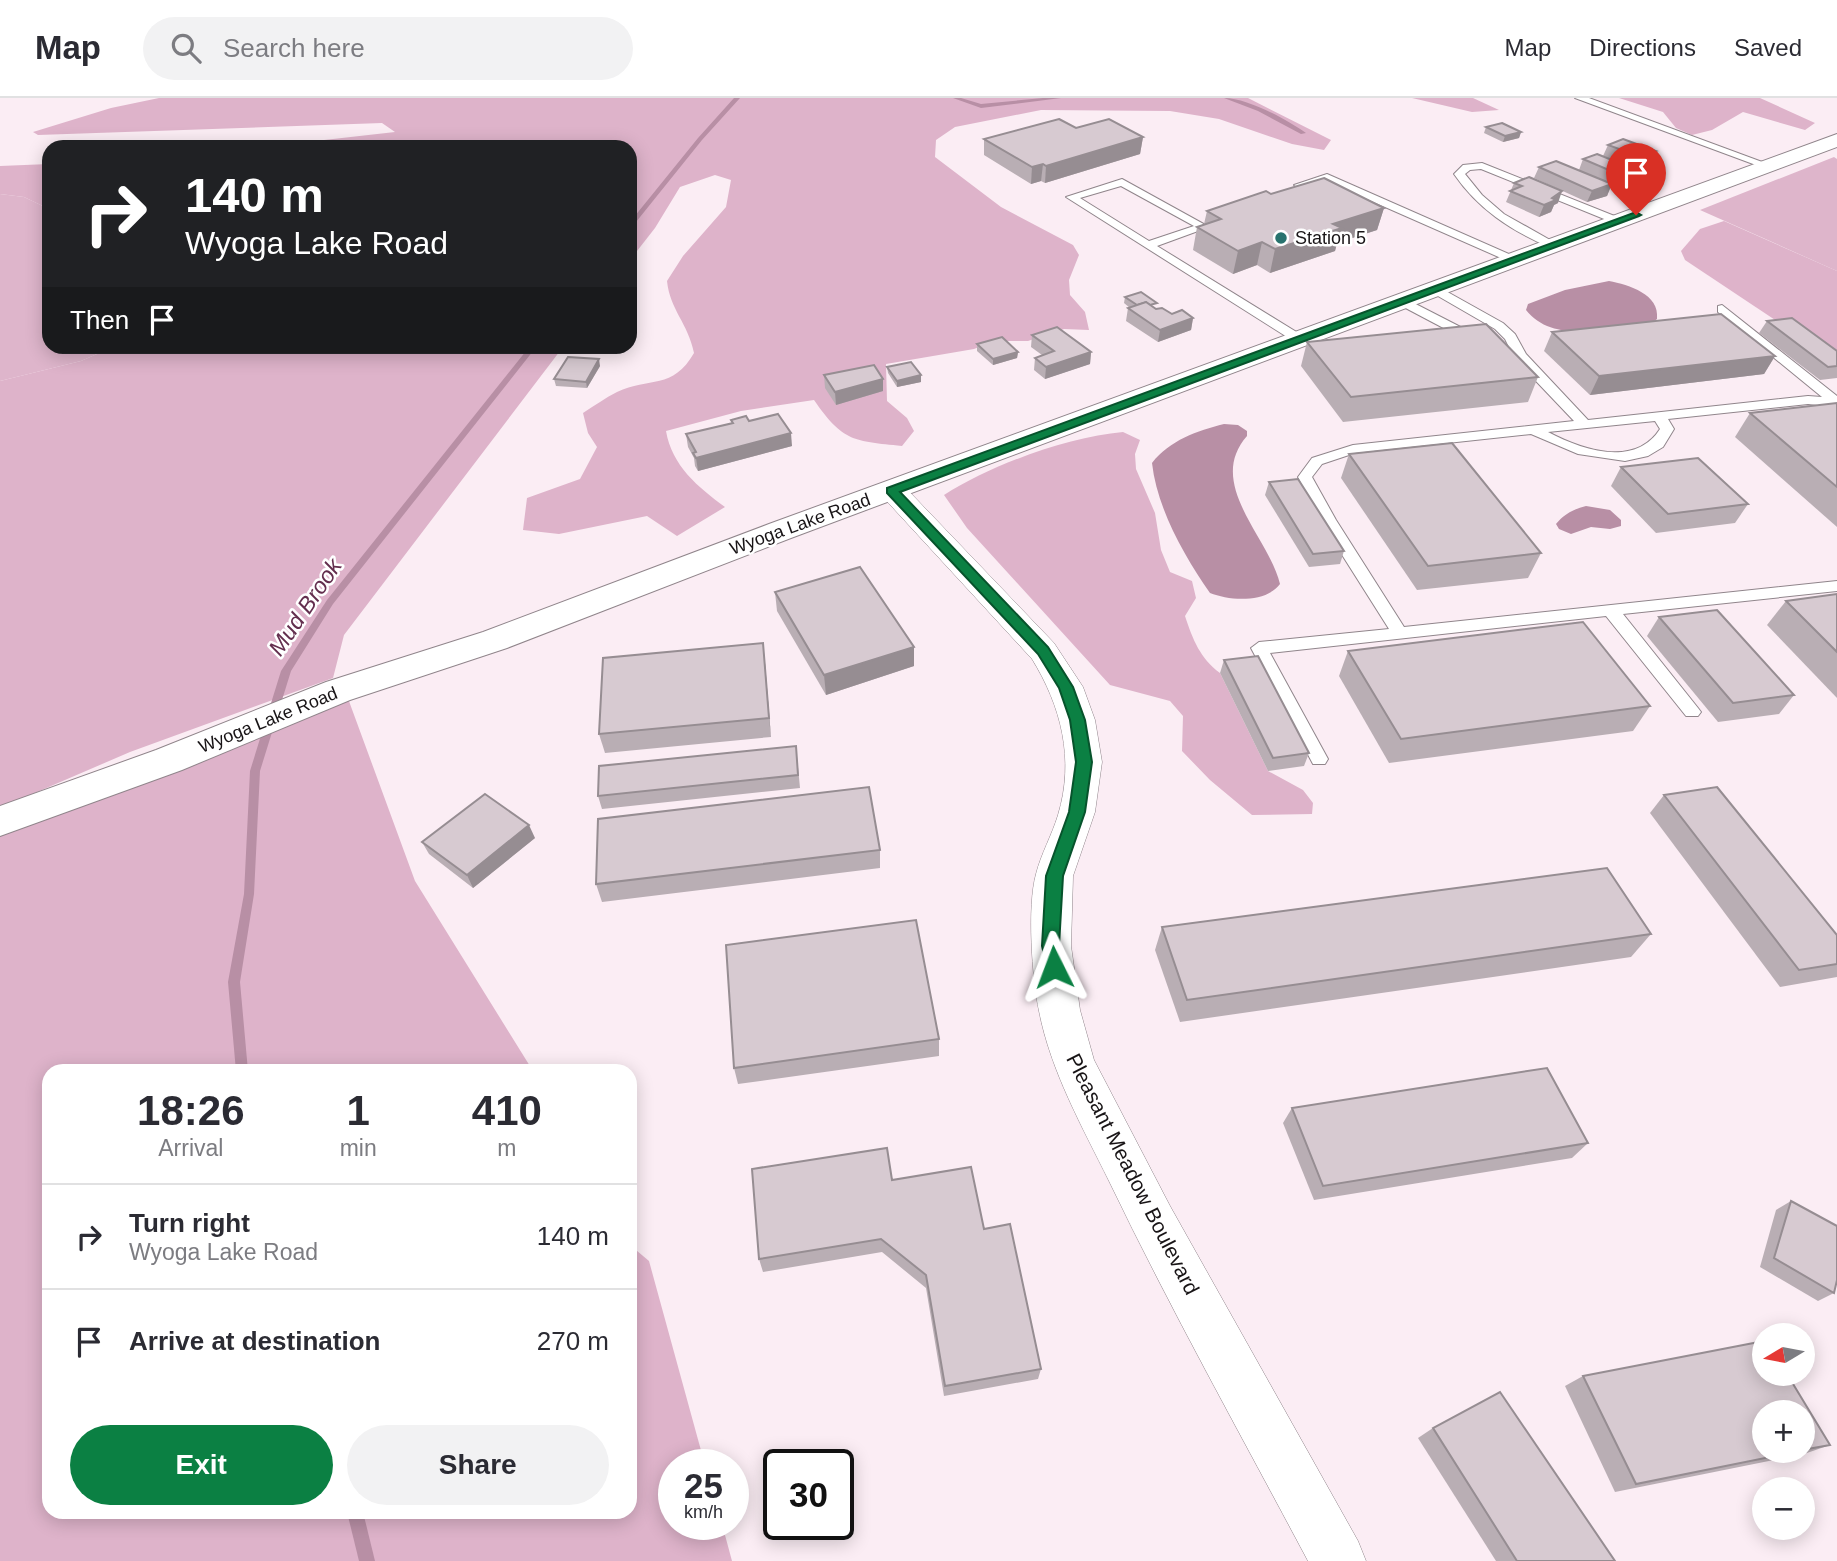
<!DOCTYPE html>
<html lang="en">
<head>
<meta charset="utf-8">
<style>
	body { margin:0; font-family:Helvetica,sans-serif; background:#f2f2f3; color:#2b2b33; height:100vh; display:flex; flex-direction:column; font-size:26px; white-space:nowrap }
	* { box-sizing:border-box; margin:0 }
	p { font-size:23px; color:#7c7c81 }
	.icon { flex:none; width:38px; height:38px; fill:none; stroke:currentColor; stroke-width:2; stroke-linecap:round; stroke-linejoin:round }
	.map { position:relative; flex:1; overflow:hidden }
	.panel { position:absolute; left:42px; top:966px; width:595px; height:455px; display:flex; flex-direction:column; background:#fff; border-radius:21px; box-shadow:0 4px 18px #0003 }
	.panel>* { flex:none }
	.banner { position:absolute; left:42px; top:42px; width:595px; height:214px; border-radius:21px; box-shadow:0 4px 18px #0003; background:#202124; color:#fff; overflow:hidden }
	.needle { width:46px; rotate:260deg }
	.tools { position:absolute; left:1752px; top:1225px; display:grid; gap:14px }
	.tools a { display:grid; place-items:center; width:63px; height:63px; border-radius:50%; background:#fff; box-shadow:0 4px 18px #0003; font-size:35px }
	.speed { position:absolute; left:658px; top:1351px; display:flex; gap:14px; font-size:35px; font-weight:700; text-align:center }
	.speed>* { display:grid; place-content:center; width:91px; height:91px; border-radius:50%; background:#fff; box-shadow:0 4px 18px #0003; line-height:1 }
	.speed small { font-size:18px; font-weight:400 }
	.speed .limit { border:4px solid #111; border-radius:10px; background:#fff; color:#111 }
	.pin { position:absolute; display:grid; place-items:center; width:60px; height:60px; color:#fff; margin:-72px -30px; border-radius:50% 50% 50% 0; rotate:-45deg; box-shadow:0 0 7px #0007 }
	.pin .icon { rotate:45deg }
	.me { position:absolute; width:77px; margin:-38px; rotate:357deg; stroke-linejoin:round; filter:drop-shadow(0 0 5px #0008) }
	.turn { display:flex; align-items:center; gap:24px; height:147px; padding:0 28px; font-size:32px }
	.turn .icon { width:91px; height:91px; stroke-width:2.5 }
	.turn b { display:block; font-size:49px; line-height:60px }
	.then { display:flex; align-items:center; height:66px; padding:0 28px; background:#0003; gap:14px; font-size:26px }
	.eta { display:flex; justify-content:space-evenly; align-items:center; height:119px; text-align:center }
	.eta b { font-size:42px; font-weight:700; line-height:49px }
	.primary-button { display:flex; gap:14px; margin-top:auto; padding:14px 28px }
	.primary-button a { flex:1; height:80px; border-radius:42px; background:#0b8043; color:#fff; font-size:28px; font-weight:700; line-height:80px; text-align:center }
	.primary-button a+a { background:#f2f2f3; color:#2b2b33 }
	ul { padding:0; list-style:none }
	li { display:flex; align-items:center; gap:21px; height:105px; padding:0 28px; border-top:2px solid #e1e1e2 }
	li div { flex:1 }
	li b { display:block; font-size:26px }
	li em { font-style:normal }
	header { display:flex; align-items:center; gap:42px; box-sizing:border-box; height:98px; padding:0 35px; background:#fff; border-bottom:2px solid #e1e1e2 }
	header strong { font-size:33px }
	nav { display:flex; gap:38px; margin-inline-start:auto; font-size:24px }
	.search { width:490px; height:63px; background:#f2f2f3; display:flex; align-items:center; gap:18px; box-sizing:border-box; padding:0 24px; border-radius:38px; color:#7c7c81; font-size:26px }
	.map>svg:first-child { display:block }
	.green { fill:#deb5cb }
	.forest { fill:#deb3ca }
	.water { fill:#b88fa5 }
	.lines { fill:none; stroke-linecap:round; stroke-linejoin:round }
	.stream { fill:#b88fa5; fill-rule:evenodd }
	.lane-casing { stroke:#90858b; stroke-width:2 }
	.street-casing { stroke:#90858b; stroke-width:1 }
	.secondary-casing { stroke:#90858b; stroke-width:2 }
	.lane { fill:#fff; fill-rule:evenodd }
	.street { fill:#fff; fill-rule:evenodd }
	.secondary { fill:#fff; fill-rule:evenodd }
	.wall { fill:#b9aeb4 }
	.shaded-wall { fill:#968d92 }
	.building { fill:#d7cad1; stroke:#968d92; stroke-width:2 }
	.route { fill:#0b8043; stroke:#07532c; stroke-width:2 }
	.poi-dot { fill:#28726e; stroke:#fff; stroke-width:2.5 }
	.labels { text-anchor:middle; dominant-baseline:central; stroke-width:5; stroke-linejoin:round; paint-order:stroke }
	.far-poi-label { font-size:18px; fill:#181416; stroke:#fff; text-anchor:start }
	.far-street-label { font-size:18px; fill:#181416; stroke:#fff }
	.street-label { font-size:21px; fill:#181416; stroke:#fff }
	.water-label { font-size:23px; font-style:italic; fill:#632e4e; stroke:#fff }
</style>
</head>
<body>
<header>
<strong>Map</strong>
<div class="search"><svg class="icon" aria-label="search" viewBox="0 0 24 24"><circle cx="10" cy="10" r="6"/><path d="M15 15l6 6"/></svg>Search here</div>
<nav><a>Map</a><a>Directions</a><a>Saved</a></nav>
</header>
<div class="map">
<svg width="1837" height="1463" viewBox="0 0 1837 1463">
	<rect width="100%" height="100%" fill="#fbedf4"/>
	<g class="green">
		<polygon points="1834,59 1837,61 1837,173 1700,112"/>
		<polygon points="0,96 24,99 49,111 49,248 113,249 81,263 0,283"/>
	</g>
	<g class="forest">
		<path d="M159 0H1248L1331 42 1324 52 1292 46 1219 21 1170 13 1041 12 955 29 936 42 935 59 1001 109 1073 147 1079 157 1069 182 1070 197 1085 214 1089 232 1064 231 1028 243H995L974 251 886 266 887 303 907 320 914 333 902 348C854 343 843 344 814 302L741 313 666 333C672 368 698 389 725 409L677 438 647 418 559 436 523 432 527 400 580 381 597 349 588 335 583 315C594 308 605 300 617 294 649 279 673 292 694 255 688 225 670 212 667 183L683 158 726 109 731 82 715 77 680 89 655 130 630 162V49H262L395 34 382 25 38 37 33 34 111 10Z"/>
		<polygon points="1412,0 1473,0 1499,12 1472,14"/>
		<polygon points="1619,0 1760,0 1815,25 1805,32 1743,14 1712,32 1692,37 1676,30 1663,14"/>
		<polygon points="49,66 49,111 24,99 0,96 0,68"/>
		<polygon points="1724,123 1837,173 1837,263 1685,162 1681,153 1700,131"/>
		<polygon points="113,249 563,249 344,537 333,580 130,654 0,710 0,283 81,263"/>
		<path d="M1123 334 1140 342 1135 356 1136 371 1155 415 1161 452 1170 474 1192 483 1196 500 1185 518C1193 542 1200 560 1220 575L1268 673 1303 692 1313 705 1312 716 1252 717 1210 682 1182 653 1183 618 1170 603 1110 587 967 430 944 397C991 367 1067 339 1123 334Z"/>
		<polygon points="346,595 415,783 533,973 49,973 49,1414 630,1414 630,1147 649,1163 705,1367 674,1367 674,1426 722,1426 732,1463 0,1463 0,723"/>
	</g>
	<g class="water">
		<path d="M1609 183C1629 187 1660 196 1657 221L1649 227C1612 230 1553 247 1526 212L1528 206 1565 192Z"/>
		<path d="M1224 326 1238 327 1247 333V338C1205 386 1269 439 1280 486 1266 505 1230 503 1210 495 1184 458 1157 410 1152 365 1170 342 1197 333 1224 326Z"/>
		<path d="M1586 408 1610 412 1621 422V428L1610 431 1591 429 1571 436 1559 431 1556 426C1564 416 1574 411 1586 408Z"/>
	</g>
	<g class="lines">
		<g class="stream">
			<polygon points="734,0 740,0 702,42 632,129 630,130 630,124 698,40"/>
			<polygon points="953,0 961,0 981,6 1043,0 1061,0 981,10"/>
			<path d="M1224 0C1248 0 1287 22 1306 35L1301 36 1258 13Z"/>
			<polygon points="530,248 537,248 333,506 291,573 260,673 254,796 240,884 248,973 236,973 228,884 244,796 250,673 281,573 327,502"/>
			<polygon points="347,1414 363,1414 375,1463 359,1463"/>
		</g>
		<g class="lane-casing">
			<g id="lane">
				<polygon points="1575,0 1589,0 1773,68 1764,70"/>
				<path d="M1482 65 1622 121 1624 123 1614 125 1481 71 1470 72 1465 76 1482 97 1504 116 1559 147 1549 149C1510 132 1478 111 1454 76L1463 67Z"/>
				<polygon points="1327,76 1518,160 1520,162 1510,164 1326,83 1299,90 1294,87"/>
				<path d="M1122 81 1209 129 1157 148 1303 238V244H1295L1066 99ZM1121 88 1194 128 1149 143 1080 100Z"/>
				<path d="M1435 187 1503 225 1515 236 1526 256 1588 322 1808 298 1822 299 1718 214V208L1722 207 1837 298V309L1808 306 1668 321 1674 331 1663 349 1648 358 1625 363 1578 356 1531 336 1355 355 1322 366 1312 379 1336 422 1404 529 1837 483V493L1623 516 1698 610 1701 614 1698 618H1686L1606 518 1270 555 1328 661 1325 666H1313L1251 550 1259 544 1389 531 1320 422 1298 379 1312 360 1353 347 1574 323 1515 261 1505 241 1495 231 1431 194V188ZM1655 323 1660 331C1635 370 1582 352 1548 334Z"/>
				<polygon points="1402,199 1478,238 1480,241 1474,245 1470,244 1398,206 1396,203"/>
			</g>
		</g>
		<g class="street-casing">
			<path id="street" d="M892 384 902 386 1054 545 1083 589 1095 622 1102 664 1095 714 1073 778 1071 848 1080 912 1094 962 1170 1108 1358 1443 1366 1463H1308C1241 1337 1171 1212 1109 1083 1082 1028 1051 974 1039 913 1032 880 1027 808 1036 776 1041 756 1052 737 1058 717 1075 661 1061 608 1032 561L882 398 878 392 882 386Z"/>
		</g>
		<g class="secondary-casing">
			<polygon id="secondary" points="1837,36 1837,49 791,440 507,550 350,602 182,672 0,738 0,708 156,652 326,584 483,534 769,426"/>
		</g>
		<use href="#lane" class="lane"/>
		<use href="#street" class="street"/>
		<use href="#secondary" class="secondary"/>
	</g>
	<g class="wall">
		<polygon points="1486,29 1521,34 1519,40 1503,44 1484,35"/>
		<polygon points="1076,30 1143,39 1140,56 1045,85 1041,83 1031,86 984,57 984,41"/>
		<polygon points="1608,47 1656,53 1650,65 1636,71 1603,58"/>
		<polygon points="1583,61 1632,70 1627,82 1613,87 1611,86 1607,98 1587,104 1534,80 1539,69 1579,72"/>
		<polygon points="1514,85 1558,105 1554,107 1551,114 1539,119 1506,104"/>
		<polygon points="1271,96 1384,110 1377,132 1337,145 1335,153 1270,175 1257,167 1233,176 1193,152 1197,129 1204,126 1207,113"/>
		<polygon points="1125,199 1156,211 1172,216 1193,220 1191,232 1158,244 1126,223 1128,210 1130,210 1124,205"/>
		<polygon points="1767,223 1837,253 1837,280 1820,282 1759,235"/>
		<polygon points="1552,234 1775,258 1764,276 1590,297 1544,253"/>
		<polygon points="1032,237 1091,254 1090,266 1045,281 1034,272 1035,260 1042,257 1031,249"/>
		<polygon points="1307,244 1538,279 1528,304 1343,324 1301,268"/>
		<polygon points="977,246 1018,254 1017,260 993,267 977,253"/>
		<polygon points="600,268 587,290 556,288 554,281"/>
		<polygon points="887,269 921,284 897,289 888,275"/>
		<polygon points="824,277 883,281 883,293 836,307 825,290"/>
		<polygon points="1837,305 1837,429 1735,339 1750,315"/>
		<polygon points="731,322 749,323 792,348 698,373 695,368 694,360 688,349 686,336 732,325"/>
		<polygon points="1349,356 1541,455 1528,480 1417,492 1341,380"/>
		<polygon points="1621,369 1748,406 1735,425 1656,435 1611,388"/>
		<polygon points="1269,384 1344,453 1340,466 1309,469 1265,397"/>
		<polygon points="775,494 914,549 914,568 826,597 777,513"/>
		<polygon points="1837,496 1837,600 1767,527 1786,503"/>
		<polygon points="1659,519 1794,597 1779,616 1718,624 1647,538"/>
		<polygon points="1348,553 1650,608 1633,633 1389,665 1339,578"/>
		<polygon points="1224,562 1309,655 1304,668 1268,673 1220,575"/>
		<polygon points="765,565 771,639 605,655 599,636"/>
		<polygon points="796,648 800,690 602,711 598,698"/>
		<polygon points="1664,697 1837,837 1837,879 1780,889 1650,715"/>
		<polygon points="535,740 473,790 429,756 422,744"/>
		<polygon points="880,752 880,770 602,804 596,786"/>
		<polygon points="1162,829 1651,836 1631,859 1180,924 1155,852"/>
		<polygon points="939,941 939,958 738,986 734,970"/>
		<polygon points="1292,1010 1588,1045 1572,1060 1314,1102 1283,1025"/>
		<polygon points="892,1082 984,1131 1041,1271 1038,1281 944,1298 926,1190 882,1154 763,1174 759,1161"/>
		<polygon points="1791,1103 1834,1195 1818,1203 1760,1169 1776,1112"/>
		<polygon points="1583,1278 1830,1347 1804,1356 1615,1394 1565,1288"/>
		<polygon points="1433,1330 1615,1463 1496,1463 1418,1340"/>
	</g>
	<g class="shaded-wall">
		<polygon points="1521,34 1519,40 1503,44 1505,38"/>
		<polygon points="1143,39 1140,56 1045,85 1046,68"/>
		<polygon points="1656,53 1650,65 1636,71 1641,59"/>
		<polygon points="1043,66 1041,83 1031,86 1032,69"/>
		<polygon points="1632,70 1627,82 1613,87 1618,76"/>
		<polygon points="1612,86 1607,98 1587,104 1592,93"/>
		<polygon points="1562,93 1558,105 1554,107 1551,114 1539,119 1544,107"/>
		<polygon points="1384,110 1377,132 1337,145 1335,153 1270,175 1275,151 1333,126"/>
		<polygon points="1262,144 1257,167 1233,176 1238,153"/>
		<polygon points="1193,220 1191,232 1158,244 1160,232"/>
		<polygon points="1018,254 1017,260 993,267 993,261"/>
		<polygon points="1091,254 1090,266 1045,281 1046,269"/>
		<polygon points="1775,258 1764,276 1590,297 1599,278"/>
		<polygon points="599,261 600,268 587,290 586,284"/>
		<polygon points="921,277 921,284 897,289 897,283"/>
		<polygon points="883,281 883,293 836,307 835,294"/>
		<polygon points="791,335 792,348 698,373 696,360"/>
		<polygon points="763,545 765,565 771,639 769,620"/>
		<polygon points="914,549 914,568 826,597 824,577"/>
		<polygon points="529,727 535,740 473,790 467,777"/>
	</g>
	<g class="building">
		<polygon points="1059,21 1076,30 1109,21 1143,39 1046,68 1043,66 1032,69 984,41"/>
		<polygon points="1502,25 1521,34 1505,38 1486,29"/>
		<polygon points="1623,41 1656,53 1641,59 1608,47"/>
		<polygon points="1597,56 1632,70 1618,76 1583,61"/>
		<polygon points="1556,63 1612,86 1592,93 1539,69"/>
		<polygon points="1529,79 1562,93 1552,100 1556,102 1544,107 1510,93 1522,88 1514,85"/>
		<polygon points="1324,80 1384,110 1333,126 1342,130 1275,151 1262,144 1238,153 1197,129 1221,121 1207,113 1266,93 1271,96"/>
		<polygon points="1141,194 1157,205 1150,207 1146,204 1137,207 1125,199"/>
		<polygon points="1146,204 1156,211 1162,210 1172,216 1182,212 1193,220 1160,232 1128,210"/>
		<polygon points="1721,216 1775,258 1599,278 1552,234"/>
		<polygon points="1792,220 1837,253 1837,268 1828,269 1767,223"/>
		<polygon points="1486,226 1538,279 1351,299 1307,244"/>
		<polygon points="1057,229 1091,254 1046,269 1035,260 1054,253 1032,237"/>
		<polygon points="1002,239 1018,254 993,261 977,246"/>
		<polygon points="568,259 599,261 586,284 554,281"/>
		<polygon points="911,264 921,277 897,283 887,269"/>
		<polygon points="874,267 883,281 835,294 824,277"/>
		<polygon points="1837,305 1837,389 1750,315"/>
		<polygon points="778,316 791,335 696,360 693,355 696,354 686,336 733,325 731,322 746,318 749,323"/>
		<polygon points="1452,345 1541,455 1428,468 1349,356"/>
		<polygon points="1698,360 1748,406 1668,416 1621,369"/>
		<polygon points="1298,381 1344,453 1313,456 1269,384"/>
		<polygon points="860,469 914,549 824,577 775,494"/>
		<polygon points="1837,496 1837,554 1786,503"/>
		<polygon points="1717,512 1794,597 1733,605 1659,519"/>
		<polygon points="1583,524 1650,608 1401,641 1348,553"/>
		<polygon points="763,545 769,620 599,636 603,560"/>
		<polygon points="1258,558 1309,655 1273,660 1224,562"/>
		<polygon points="796,648 798,677 598,698 599,668"/>
		<polygon points="869,689 880,752 596,786 598,721"/>
		<polygon points="1717,689 1837,837 1837,866 1799,872 1664,697"/>
		<polygon points="485,696 529,727 467,777 422,744"/>
		<polygon points="1607,770 1651,836 1187,902 1162,829"/>
		<polygon points="916,822 939,941 734,970 726,847"/>
		<polygon points="1547,970 1588,1045 1323,1088 1292,1010"/>
		<polygon points="887,1050 892,1082 971,1069 984,1131 1010,1126 1041,1271 945,1288 926,1177 881,1141 759,1161 752,1071"/>
		<polygon points="1791,1103 1837,1128 1837,1182 1834,1195 1774,1160"/>
		<polygon points="1764,1243 1764,1276 1787,1276 1830,1347 1802,1352 1802,1314 1764,1314 1764,1353 1800,1353 1636,1386 1583,1278"/>
		<polygon points="1500,1294 1615,1463 1517,1463 1433,1330"/>
	</g>
	<polygon class="route" points="1636,114 1641,117 1639,118 900,394 1048,549 1073,589 1085,622 1092,664 1085,714 1063,778 1059,848 1062,869 1060,874 1054,877 1048,874 1042,848 1046,778 1069,714 1076,664 1070,622 1059,590 1038,556 887,395 887,390"/>
	<circle class="poi-dot" cx="1281" cy="140" r="7"/>
	<g class="labels">
		<g class="far-poi-label">
			<text x="1295" y="140">Station 5</text>
		</g>
		<g class="far-street-label">
			<text transform="translate(800 426) rotate(-20)">Wyoga Lake Road</text>
			<text transform="translate(268 622) rotate(-22)">Wyoga Lake Road</text>
		</g>
		<g class="street-label">
			<text transform="translate(1133 1076) rotate(63)">Pleasant Meadow Boulevard</text>
		</g>
		<g class="water-label">
			<text transform="translate(305 509) rotate(-56)">Mud Brook</text>
		</g>
	</g>
</svg>
<div class="tools">
<a><svg class="needle" viewBox="-14 -14 28 28"><path d="M0-13l5 13h-10z" fill="#e53935"/><path d="M0 13l5-13h-10z" fill="#7c7c81"/></svg></a>
<a>+</a>
<a>−</a>
</div>
<div class="speed"><div>25<small>km/h</small></div><div class="limit">30</div></div>
<div class="pin" style="left:1636px;top:117px;background:#d93025"><svg class="icon" aria-label="arrive" viewBox="0 0 24 24"><path d="M6 21V4h12l-3 4 3 4H6"/></svg></div>
<svg class="me" style="left:1054px;top:869px" viewBox="-20 -20 40 40"><path d="M0-17L14 15 0 8-14 15z" fill="#0b8043" stroke="#fff" stroke-width="4"/></svg>
<div class="banner">
<div class="turn"><svg class="icon" aria-label="right" viewBox="0 0 24 24"><path d="M7 20v-9h11M14 6l5 5-5 5"/></svg><div><b>140 m</b>Wyoga Lake Road</div></div>
<div class="then">Then<svg class="icon" aria-label="arrive" viewBox="0 0 24 24"><path d="M6 21V4h12l-3 4 3 4H6"/></svg></div>
</div>
<section class="panel">
<div class="eta">
<div><b>18:26</b><p>Arrival</p></div>
<div><b>1</b><p>min</p></div>
<div><b>410</b><p>m</p></div>
</div>
<ul>
<li><svg class="icon" aria-label="right" viewBox="0 0 24 24"><path d="M7 20v-9h11M14 6l5 5-5 5"/></svg><div><b>Turn right</b><p>Wyoga Lake Road</p></div><em>140 m</em></li>
<li><svg class="icon" aria-label="arrive" viewBox="0 0 24 24"><path d="M6 21V4h12l-3 4 3 4H6"/></svg><div><b>Arrive at destination</b></div><em>270 m</em></li>
</ul>
<div class="primary-button"><a>Exit</a><a>Share</a></div>
</section>
</div>
</body>
</html>
